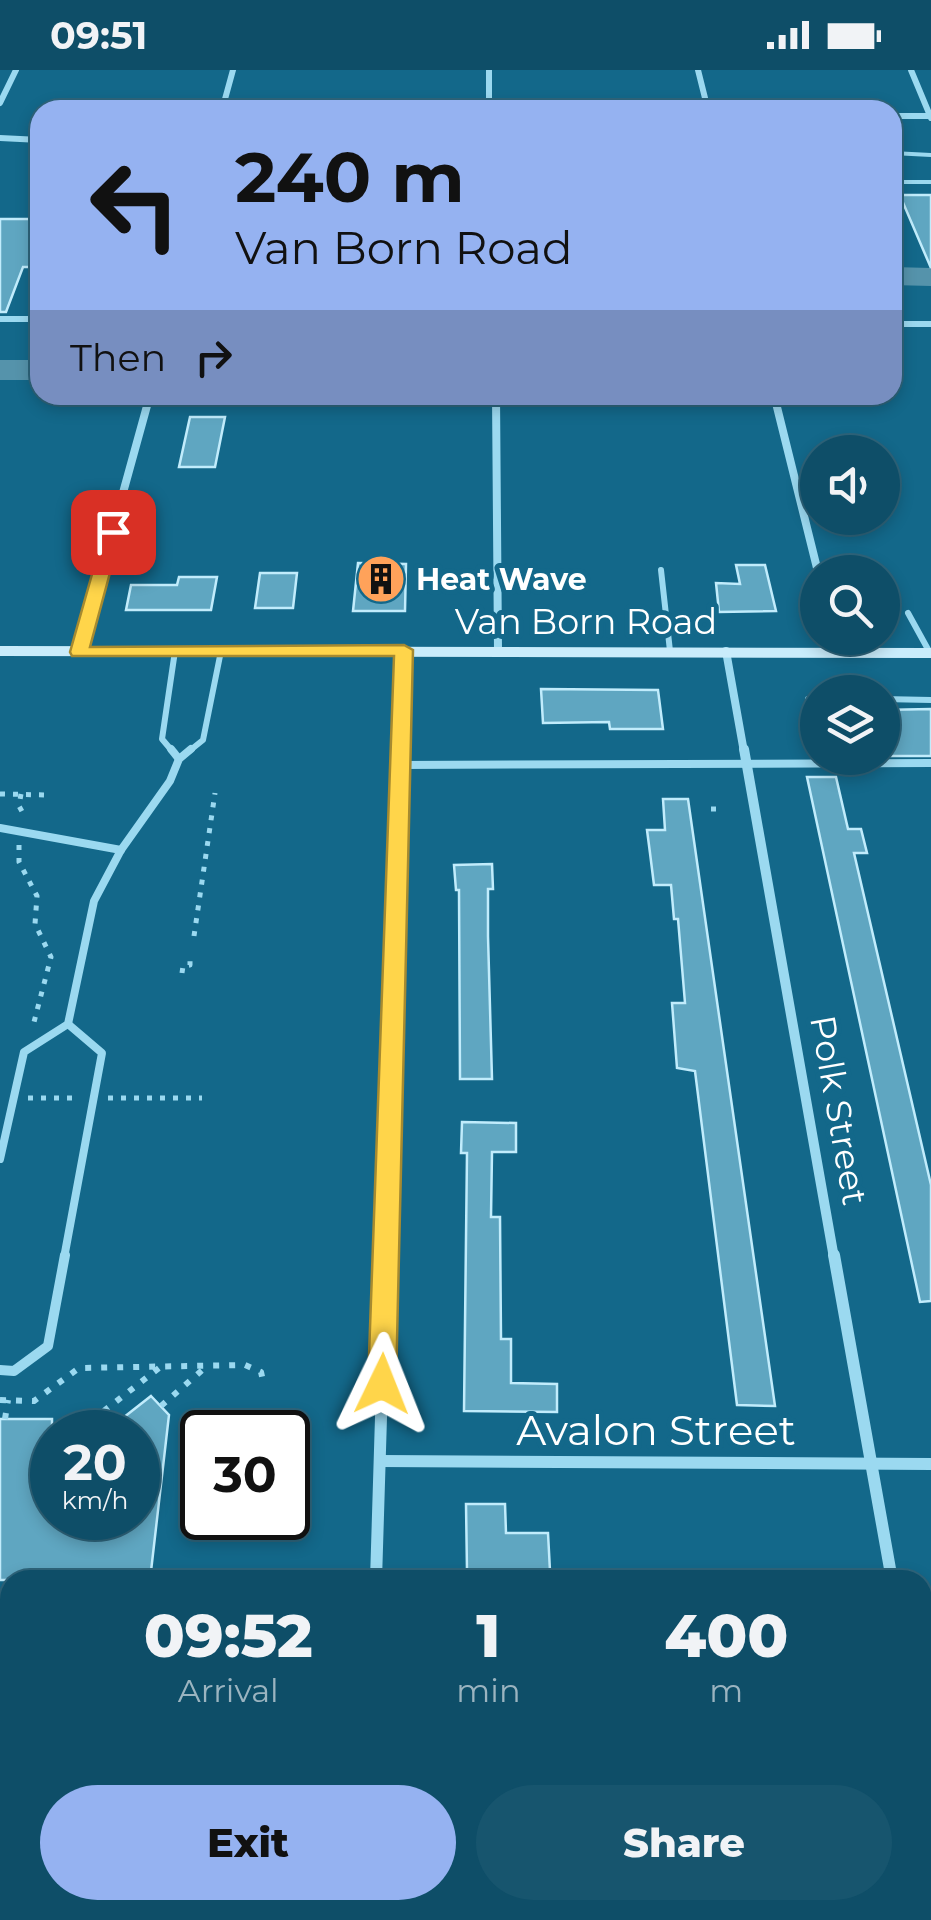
<!DOCTYPE html>
<html lang="en">
<head>
<meta charset="utf-8">
<style>
	body { margin:0; font-family:Montserrat,sans-serif; background:#17556e; color:#f1f3f6; height:100vh; display:flex; flex-direction:column; font-size:38px; white-space:nowrap }
	* { box-sizing:border-box; margin:0 }
	p { font-size:32px; color:#9bb4c0 }
	.icon { flex:none; width:55px; height:55px; fill:none; stroke:currentColor; stroke-width:2; stroke-linecap:round; stroke-linejoin:round }
	.map { position:relative; flex:1; overflow:hidden }
	.panel { position:absolute; left:0px; top:1500px; width:932px; height:350px; display:flex; flex-direction:column; background:#0e4e68; border-radius:30px 30px 0 0; box-shadow:0 5px 15px #0003,0 0 0 2px #2e657c }
	.panel>* { flex:none }
	.banner { position:absolute; left:30px; top:30px; width:872px; height:305px; border-radius:30px; box-shadow:0 5px 15px #0003,0 0 0 2px #2e657c; background:#95b2f1; color:#111; overflow:hidden }
	.buttons { position:absolute; left:800px; top:365px; display:grid; gap:20px }
	.buttons a { display:grid; place-items:center; width:100px; height:100px; border-radius:50%; background:#0e4e68; box-shadow:0 5px 15px #0003,0 0 0 2px #2e657c; font-size:50px }
	.speed { position:absolute; left:30px; top:1340px; display:flex; gap:20px; font-size:50px; font-weight:700; text-align:center }
	.speed>* { display:grid; place-content:center; width:130px; height:130px; border-radius:50%; background:#0e4e68; box-shadow:0 5px 15px #0003,0 0 0 2px #2e657c; line-height:1 }
	.speed small { font-size:25px; font-weight:400 }
	.speed .limit { border:5px solid #111; border-radius:15px; background:#fff; color:#111 }
	.pin { position:absolute; display:grid; place-items:center; width:85px; height:85px; color:#fff; margin:-42px; border-radius:20px; box-shadow:0 5px 15px #0006 }
	.me { position:absolute; width:110px; margin:-55px; rotate:2deg; stroke-linejoin:round; filter:drop-shadow(0 0 8px #0008) }
	.turn { display:flex; align-items:center; gap:35px; height:210px; padding:0 40px; font-size:45px }
	.turn .icon { width:130px; height:130px; stroke-width:2.5 }
	.turn b { display:block; font-size:70px; line-height:85px }
	.then { display:flex; align-items:center; height:95px; padding:0 40px; background:#0003; gap:20px; font-size:38px }
	.eta { display:flex; justify-content:space-evenly; align-items:center; height:170px; text-align:center }
	.eta b { font-size:60px; font-weight:800; line-height:70px }
	.action { display:flex; gap:20px; margin-top:auto; padding:20px 40px }
	.action a { flex:1; height:115px; border-radius:60px; background:#95b2f1; color:#111; font-size:40px; font-weight:800; line-height:115px; text-align:center }
	.action a+a { background:#17556e; color:#f1f3f6 }
	.status { display:flex; justify-content:space-between; align-items:center; height:70px; padding:0 50px; background:#0e4e68; direction:ltr }
	.status svg { height:28px; fill:currentColor }
	.map>svg:first-child { display:block }
	.lines { fill:none; stroke-linecap:round; stroke-linejoin:round }
	.river { fill:#5593ab; fill-rule:evenodd }
	.building { fill:#5fa6c1; stroke:#c1ecfc; stroke-width:2.5 }
	.path-far1 { stroke:#9bd9f0; stroke-width:5; stroke-dasharray:5 8; stroke-linecap:butt }
	.path { stroke:#9bd9f0; stroke-width:6; stroke-dasharray:6 10; stroke-linecap:butt }
	.lane-far3 { stroke:#9bd9f0; stroke-width:4 }
	.lane-far2 { stroke:#9bd9f0; stroke-width:6 }
	.lane-far1 { stroke:#9bd9f0; stroke-width:8 }
	.lane { stroke:#9bd9f0; stroke-width:10 }
	.street-far3 { stroke:#9bd9f0; stroke-width:6 }
	.street-far2 { stroke:#9bd9f0; stroke-width:8 }
	.street-far1 { stroke:#9bd9f0; stroke-width:10 }
	.street { stroke:#9bd9f0; stroke-width:12 }
	.secondary { fill:#c9ecfb; fill-rule:evenodd }
	.route { fill:#ffd54a; stroke:#a68a30; stroke-width:2.5 }
	.labels { text-anchor:middle; dominant-baseline:central; stroke-width:10; stroke-linejoin:round; paint-order:stroke }
	.far-poi-label { font-size:30px; font-weight:bold; fill:#fff; stroke:#13688a; text-anchor:start }
	.street-label { font-size:35px; fill:#fff; stroke:#13688a }
	.near-street-label { font-size:42px; fill:#fff; stroke:#13688a }
</style>
</head>
<body>
<div class="status"><b>09:51</b><svg viewBox="0 0 49 12"><path d="M0 12V9h3v3zM5 12V6h3v6zM10 12V3h3v9zM15 12V0h3v12zM26 1h20v11H26zM47 4h2v5h-2z"/></svg></div>
<div class="map">
<svg width="931" height="1850" viewBox="0 0 931 1850">
	<rect width="100%" height="100%" fill="#13688a"/>
	<g class="lines">
		<g class="river">
			<polygon points="892,197 931,198 931,216 892,215"/>
			<rect x="0" y="290" width="40" height="20"/>
		</g>
	</g>
	<g class="building">
		<polygon points="902,125 931,125 931,198 901,128"/>
		<polygon points="0,149 40,149 40,197 23,197 6,242 0,242"/>
		<polygon points="190,347 225,347 215,397 179,397"/>
		<polygon points="358,493 406,494 405,541 353,541"/>
		<polygon points="736,495 765,495 776,541 719,542 716,513 740,514"/>
		<polygon points="260,503 297,503 293,538 255,538"/>
		<polygon points="179,507 217,507 211,540 126,540 131,515 177,515"/>
		<polygon points="541,619 658,620 663,659 610,659 609,652 543,653"/>
		<polygon points="931,639 931,686 882,686 882,640"/>
		<polygon points="807,707 836,707 848,759 861,759 867,783 854,783 931,1115 931,1231 920,1232"/>
		<polygon points="663,729 688,729 775,1336 737,1335 695,1001 677,998 672,933 685,933 678,849 674,849 671,815 654,815 650,783 647,760 665,760"/>
		<polygon points="492,794 493,819 488,819 488,866 492,1009 460,1009 459,820 456,820 454,795"/>
		<polygon points="462,1052 516,1053 516,1082 492,1082 491,1147 500,1147 501,1269 511,1269 511,1313 557,1314 557,1342 464,1341 467,1083 461,1083"/>
		<polygon points="151,1326 169,1345 150,1510 0,1510 0,1349 52,1349 52,1448 138,1448 138,1362 105,1362"/>
		<polygon points="466,1434 505,1434 506,1463 548,1463 550,1501 467,1501"/>
	</g>
	<g class="lines">
		<g class="path-far1">
			<polyline points="0,724 49,725"/>
			<polyline points="21,724 19,736 24,745"/>
			<polyline points="711,739 724,739"/>
			<polyline points="19,775 19,792 37,826 35,854 51,887 34,952"/>
			<polyline points="194,866 215,723"/>
			<polyline points="182,903 183,896 190,895 190,891"/>
			<polyline points="28,1028 77,1028"/>
			<polyline points="108,1028 202,1028"/>
		</g>
		<g class="path">
			<polyline points="0,1330 34,1331 79,1298 245,1295 261,1302 264,1315"/>
			<polyline points="161,1336 207,1296"/>
			<polyline points="5,1349 8,1330"/>
			<polyline points="91,1351 159,1298"/>
		</g>
		<g class="lane-far3">
			<polyline points="892,83 931,85"/>
			<polyline points="892,112 931,112"/>
		</g>
		<g class="lane-far2">
			<polyline points="661,500 670,581"/>
			<polyline points="908,543 930,583"/>
			<polyline points="808,629 818,629"/>
			<polyline points="882,629 931,630"/>
			<polyline points="173,682 162,669 175,581"/>
			<polyline points="188,682 203,670 221,581"/>
		</g>
		<g class="lane-far1">
			<polyline points="171,679 179,689"/>
			<polyline points="400,695 931,693"/>
			<polyline points="0,758 121,780"/>
			<polyline points="0,1089 24,982 68,954 94,831 121,780 170,711 179,689 191,679"/>
			<polyline points="64,1188 102,983 68,954"/>
		</g>
		<polyline class="lane" points="0,1300 14,1301 48,1276 65,1185"/>
		<g class="street-far3">
			<polyline points="489,0 489,40"/>
			<polyline points="698,0 708,40"/>
			<polyline points="911,0 931,48"/>
			<polyline points="0,33 16,0"/>
			<polyline points="222,40 233,0"/>
			<polyline points="892,46 931,46"/>
			<polyline points="0,68 40,70"/>
			<polyline points="0,249 40,249"/>
			<polyline points="892,254 931,254"/>
		</g>
		<g class="street-far2">
			<polyline points="496,325 498,580"/>
			<polyline points="774,325 818,502"/>
			<polyline points="833,568 836,582"/>
			<polyline points="726,581 744,682"/>
			<polyline points="79,582 150,325"/>
			<polyline points="401,682 404,580"/>
		</g>
		<g class="street-far1">
			<polyline points="744,679 834,1188"/>
			<polyline points="386,1188 401,679"/>
		</g>
		<g class="street">
			<polyline points="834,1185 892,1510"/>
			<polyline points="380,1391 931,1394"/>
			<polyline points="376,1510 386,1185"/>
			<polyline points="922,1677 931,1724"/>
			<polyline points="366,1850 367,1840"/>
		</g>
		<polygon class="secondary" points="0,576 931,578 931,588 0,586"/>
	</g>
	<polygon class="route" points="113,456 121,462 90,577 404,575 413,580 396,1314 392,1322 382,1326 372,1322 368,1314 394,586 72,586 70,582 104,462"/>
	<defs>
		<g id="building-disc" transform="scale(2.5)"><circle r="9.5" fill="#ffa25a" stroke="#13688a"/><path d="M-4-6H4V6H1V3H-1V6H-4ZM-2.5-4.3h1.7v1.8h-1.7ZM.8-4.3h1.7v1.8H.8ZM-2.5-1h1.7V.8h-1.7ZM.8-1h1.7V.8H.8Z" fill="#111"/></g>
	</defs>
	<g fill-rule="evenodd">
		<use href="#building-disc" x="381" y="509"/>
	</g>
	<g class="labels">
		<g class="far-poi-label">
			<text x="416" y="509">Heat Wave</text>
		</g>
		<g class="street-label">
			<text x="586" y="551">Van Born Road</text>
			<text transform="translate(839 1040) rotate(80)">Polk Street</text>
		</g>
		<g class="near-street-label">
			<text x="656" y="1360">Avalon Street</text>
		</g>
	</g>
</svg>
<div class="buttons">
<a><svg class="icon" aria-label="sound" viewBox="0 0 24 24"><path d="M4 9h4l5-4v14l-5-4H4zM17 9q2 3 0 6"/></svg></a>
<a><svg class="icon" aria-label="search" viewBox="0 0 24 24"><circle cx="10" cy="10" r="6"/><path d="M15 15l6 6"/></svg></a>
<a><svg class="icon" aria-label="layers" viewBox="0 0 24 24"><path d="M12 4l9 5-9 5-9-5zM3 14l9 5 9-5"/></svg></a>
</div>
<div class="speed"><div>20<small>km/h</small></div><div class="limit">30</div></div>
<div class="pin" style="left:113px;top:462px;background:#d93025"><svg class="icon" aria-label="arrive" viewBox="0 0 24 24"><path d="M6 21V4h12l-3 4 3 4H6"/></svg></div>
<svg class="me" style="left:382px;top:1314px" viewBox="-20 -20 40 40"><path d="M0-17L14 15 0 8-14 15z" fill="#ffd54a" stroke="#fff" stroke-width="4"/></svg>
<div class="banner">
<div class="turn"><svg class="icon" aria-label="left" viewBox="0 0 24 24"><path d="M17 20v-9H6M10 6l-5 5 5 5"/></svg><div><b>240 m</b>Van Born Road</div></div>
<div class="then">Then<svg class="icon" aria-label="right" viewBox="0 0 24 24"><path d="M7 20v-9h11M14 6l5 5-5 5"/></svg></div>
</div>
<section class="panel">
<div class="eta">
<div><b>09:52</b><p>Arrival</p></div>
<div><b>1</b><p>min</p></div>
<div><b>400</b><p>m</p></div>
</div>
<div class="action"><a>Exit</a><a>Share</a></div>
</section>
</div>
</body>
</html>
